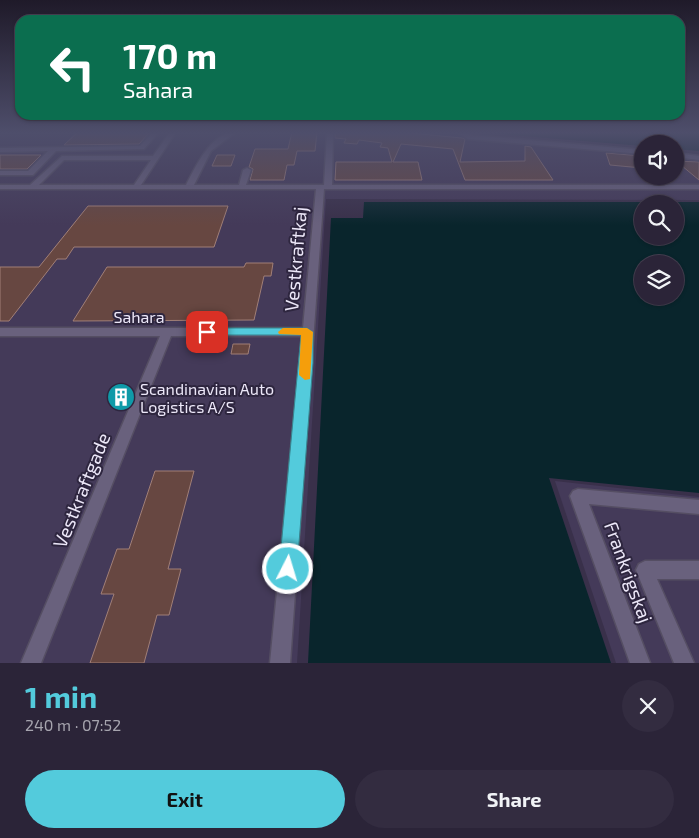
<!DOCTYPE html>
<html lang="en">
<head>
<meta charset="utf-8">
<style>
	body { margin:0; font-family:"Exo 2",sans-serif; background:#332c40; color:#f1f3f6; height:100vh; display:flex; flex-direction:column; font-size:19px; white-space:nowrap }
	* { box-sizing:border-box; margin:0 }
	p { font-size:16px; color:#a6a4ae }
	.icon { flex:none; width:28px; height:28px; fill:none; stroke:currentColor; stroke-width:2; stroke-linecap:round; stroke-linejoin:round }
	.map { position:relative; height:663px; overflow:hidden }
	.side { display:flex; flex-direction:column; background:#2b2438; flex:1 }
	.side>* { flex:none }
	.guide { position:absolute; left:15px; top:15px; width:670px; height:105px; border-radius:15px; box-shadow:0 1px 4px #0004,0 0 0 1px #474153; background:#0b6e4f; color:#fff; overflow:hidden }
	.buttons { position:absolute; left:634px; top:135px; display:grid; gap:10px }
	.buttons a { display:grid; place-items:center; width:50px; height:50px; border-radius:50%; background:#2b2438; box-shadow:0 1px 4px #0004,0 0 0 1px #474153; font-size:25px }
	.pin { position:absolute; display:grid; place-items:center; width:42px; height:42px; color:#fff; margin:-21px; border-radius:10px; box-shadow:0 2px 8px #0006 }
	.me { position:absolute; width:55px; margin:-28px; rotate:5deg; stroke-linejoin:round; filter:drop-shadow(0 0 4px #0008) }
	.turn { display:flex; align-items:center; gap:18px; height:105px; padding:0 25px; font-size:22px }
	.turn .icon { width:65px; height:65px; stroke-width:2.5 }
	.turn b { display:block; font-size:35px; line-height:42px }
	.round { display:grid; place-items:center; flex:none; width:52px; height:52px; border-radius:26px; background:#332c40 }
	.headline { display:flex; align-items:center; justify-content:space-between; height:85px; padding:0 25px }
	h1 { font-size:30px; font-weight:700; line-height:38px; color:#53cbdc }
	.action { display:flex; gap:10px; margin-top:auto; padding:10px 25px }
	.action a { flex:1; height:58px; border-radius:30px; background:#53cbdc; color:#111; font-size:20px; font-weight:700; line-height:58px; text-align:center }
	.action a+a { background:#332c40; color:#f1f3f6 }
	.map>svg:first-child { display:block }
	.built { fill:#443a59 }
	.water { fill:#09252c; fill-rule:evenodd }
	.building { fill:#674741; stroke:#a17f77 }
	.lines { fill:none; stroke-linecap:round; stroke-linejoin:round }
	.minor-casing { stroke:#554e63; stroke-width:3 }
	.minor { fill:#69617d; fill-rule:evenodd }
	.route { fill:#53cbdc; stroke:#36848f }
	.slow { fill:#f59e0b }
	.labels { text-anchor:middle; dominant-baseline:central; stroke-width:4; stroke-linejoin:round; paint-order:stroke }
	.street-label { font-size:16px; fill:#ece7f8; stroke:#2e263f }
	.poi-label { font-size:16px; fill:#ece7f8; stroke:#2e263f; text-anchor:start }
	.near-street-label { font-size:19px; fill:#ece7f8; stroke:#2e263f }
</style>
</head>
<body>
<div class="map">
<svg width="699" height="663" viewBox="0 0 699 663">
	<rect width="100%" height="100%" fill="#39304a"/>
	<g class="built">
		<polygon points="0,132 463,132 465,138 642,154 642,176 675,176 675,157 699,159 699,200 326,199 297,663 0,663"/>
		<polygon points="555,481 699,497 699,663 616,663"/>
	</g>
	<g class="water">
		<polygon points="475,132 699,132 699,151 675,149 675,144 642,144 642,146"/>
		<path d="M364 202H699V493L549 478 611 663H308L331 218H363ZM642 204H675V236H642ZM642 264H675V296H642Z"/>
	</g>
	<g class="building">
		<polygon points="78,132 134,132 149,133 139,144 64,145"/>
		<polygon points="292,132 317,132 315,151 297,151 294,165 287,165 284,180 250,180 253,169 249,167 255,149 288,149"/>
		<polygon points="335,132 400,132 462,138 465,139 460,162 525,161 525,146 531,147 553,180 465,180 453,149 401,144 393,162 418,162 422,180 335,180 336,162 392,162 388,148 380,147 382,143 359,140 357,144 344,143 346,139 335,138"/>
		<polygon points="606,153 642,156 642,168 610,165"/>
		<polygon points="0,155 41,155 27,169 0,169"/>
		<polygon points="217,155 235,155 231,166 212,166"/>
		<polygon points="676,161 699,162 699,180"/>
		<polygon points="88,206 228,206 214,247 74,247 66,259 57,259 9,321 0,321 0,267 39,267"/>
		<polygon points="246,263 273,263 271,276 264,276 254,320 73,321 107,267 244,267"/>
		<polygon points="233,344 250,344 248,354 231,354"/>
		<polygon points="131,388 124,405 110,405 117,389"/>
		<polygon points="155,471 194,471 168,569 181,569 169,615 157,615 144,663 90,663 114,594 101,594 117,549 129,549"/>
	</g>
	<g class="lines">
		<g class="minor-casing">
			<g id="minor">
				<polygon points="153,132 159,132 144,149 56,151 33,175 0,175 0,171 28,171 48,151 0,152 0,148 140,146"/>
				<path d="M170 132H176L141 185H186C196 166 211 132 236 132L211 151 194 185H239L243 170 247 168 251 170 246 185H324L327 132H333L332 185H699V189H324L290 663H270L302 336H171L41 663H21L160 336H0V328H303L316 189H0V185H30L62 156H153ZM64 160H151L134 185H39Z"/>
				<polygon points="457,132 464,132 470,135 642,150 642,154 468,139"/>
				<polygon points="675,153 699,156 699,160 675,157"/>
				<polygon points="578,489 699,500 699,514 589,504 650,663 630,663 570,496 573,491"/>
				<polygon points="645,561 699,561 699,579 657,579 694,663 674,663 636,570 639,564"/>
			</g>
		</g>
		<use href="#minor" class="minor"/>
	</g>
	<linearGradient id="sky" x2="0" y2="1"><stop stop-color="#1f1a29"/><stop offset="0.59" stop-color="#4e4e6b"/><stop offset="1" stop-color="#4e4e6b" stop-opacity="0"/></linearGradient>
	<rect width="699" height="225" fill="url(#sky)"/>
	<polygon class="route" points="207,328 307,328 313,332 313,363 297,569 294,575 288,578 282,575 279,569 301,335 203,335 202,332"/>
	<polygon class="slow" points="283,328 307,328 313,332 310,379 305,380 299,375 301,335 279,334 278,332"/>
	<defs>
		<g id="building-disc" transform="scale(1.4375)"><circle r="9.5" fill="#0f9aa8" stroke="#2e263f"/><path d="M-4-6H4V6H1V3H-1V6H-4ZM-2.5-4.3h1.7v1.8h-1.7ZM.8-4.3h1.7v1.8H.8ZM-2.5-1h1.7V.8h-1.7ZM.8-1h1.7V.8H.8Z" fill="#fff"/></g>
	</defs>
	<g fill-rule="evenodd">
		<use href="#building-disc" x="121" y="397"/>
	</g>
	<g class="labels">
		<g class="street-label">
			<text x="139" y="316">Sahara</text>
		</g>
		<g class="poi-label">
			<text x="140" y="388">Scandinavian Auto<tspan x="140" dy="18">Logistics A/S</tspan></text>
		</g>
		<g class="near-street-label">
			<text transform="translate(295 259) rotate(-85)">Vestkraftkaj</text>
			<text transform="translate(81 490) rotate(-68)">Vestkraftgade</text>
			<text transform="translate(629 572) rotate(70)">Frankrigskaj</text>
		</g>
	</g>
</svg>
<div class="buttons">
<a><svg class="icon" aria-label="sound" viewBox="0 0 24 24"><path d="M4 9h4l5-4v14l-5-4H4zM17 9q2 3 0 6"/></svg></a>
<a><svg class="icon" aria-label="search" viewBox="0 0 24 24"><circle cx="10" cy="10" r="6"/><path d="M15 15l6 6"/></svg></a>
<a><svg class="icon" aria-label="layers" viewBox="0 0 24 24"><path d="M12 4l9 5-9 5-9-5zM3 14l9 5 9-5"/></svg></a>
</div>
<div class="pin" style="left:207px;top:332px;background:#d93025"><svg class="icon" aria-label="arrive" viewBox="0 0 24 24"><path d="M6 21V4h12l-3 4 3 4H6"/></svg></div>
<svg class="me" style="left:288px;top:569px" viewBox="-20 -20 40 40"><circle r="17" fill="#53cbdc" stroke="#fff" stroke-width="3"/><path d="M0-11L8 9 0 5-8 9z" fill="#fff"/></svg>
<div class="guide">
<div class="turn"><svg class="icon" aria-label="left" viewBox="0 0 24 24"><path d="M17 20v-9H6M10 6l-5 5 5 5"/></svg><div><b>170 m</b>Sahara</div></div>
</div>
</div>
<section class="side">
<div class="headline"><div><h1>1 min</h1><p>240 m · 07:52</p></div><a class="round"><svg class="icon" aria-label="close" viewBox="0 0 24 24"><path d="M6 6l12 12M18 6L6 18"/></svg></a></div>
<div class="action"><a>Exit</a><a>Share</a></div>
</section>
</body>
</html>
